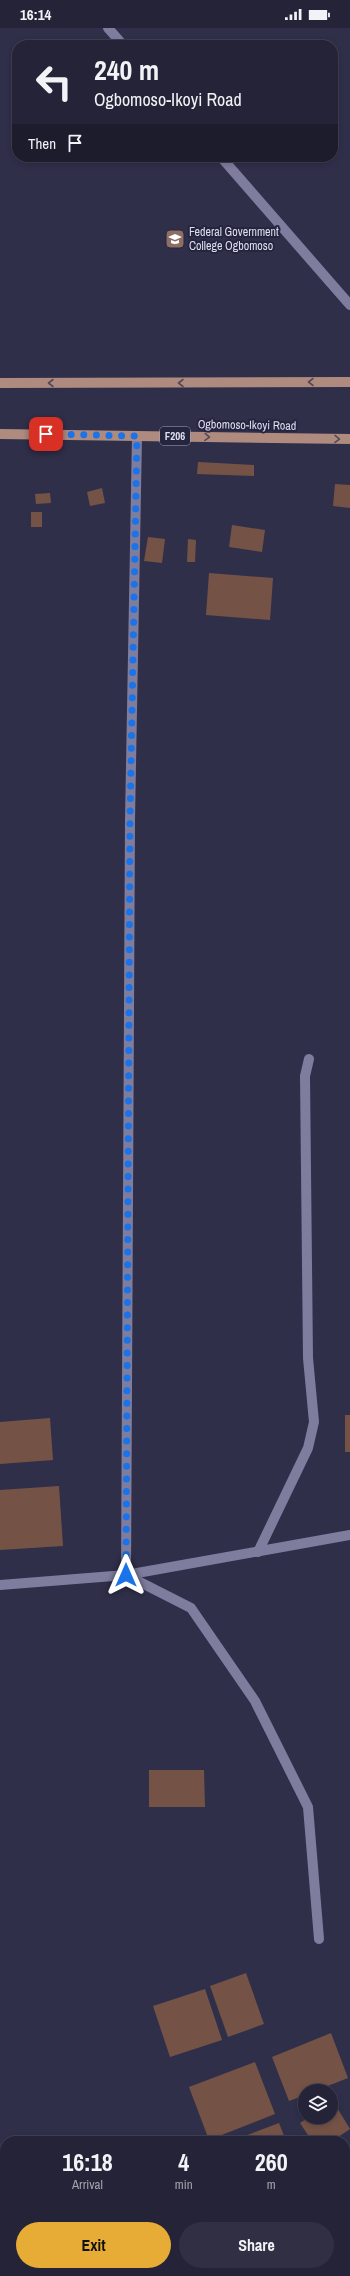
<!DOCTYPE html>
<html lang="en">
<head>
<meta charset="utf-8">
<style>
	body { margin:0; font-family:"Archivo Narrow",sans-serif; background:#302f43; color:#f1f3f6; height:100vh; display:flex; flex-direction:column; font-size:15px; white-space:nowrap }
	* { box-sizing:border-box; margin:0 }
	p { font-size:13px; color:#a3a4ae }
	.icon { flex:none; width:22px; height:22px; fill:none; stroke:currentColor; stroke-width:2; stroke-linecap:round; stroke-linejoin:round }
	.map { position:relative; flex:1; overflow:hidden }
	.details { position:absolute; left:0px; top:2108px; width:350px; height:140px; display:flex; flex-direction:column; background:#242338; border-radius:16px 16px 0 0; box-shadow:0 2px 6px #0003,0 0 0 1px #414053 }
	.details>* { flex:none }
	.banner { position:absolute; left:12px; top:12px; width:326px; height:122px; border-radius:16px; box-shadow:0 2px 6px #0003,0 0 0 1px #414053; background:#242338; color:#f1f3f6; overflow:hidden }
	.fabs { position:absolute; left:298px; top:2056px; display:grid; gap:8px }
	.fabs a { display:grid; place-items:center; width:40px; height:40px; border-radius:50%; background:#242338; box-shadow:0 2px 6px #0003,0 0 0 1px #414053; font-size:20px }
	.pin { position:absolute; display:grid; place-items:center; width:34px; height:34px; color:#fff; margin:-17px; border-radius:8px; box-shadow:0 2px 6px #0006 }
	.me { position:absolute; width:44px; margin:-22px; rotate:0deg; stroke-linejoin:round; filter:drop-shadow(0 0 3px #0008) }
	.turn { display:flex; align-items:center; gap:14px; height:84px; padding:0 16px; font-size:18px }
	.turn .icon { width:52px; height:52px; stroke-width:2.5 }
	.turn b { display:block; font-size:28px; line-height:34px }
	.then { display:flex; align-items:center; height:38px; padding:0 16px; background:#0003; gap:8px; font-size:15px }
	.eta { display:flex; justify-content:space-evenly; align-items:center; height:68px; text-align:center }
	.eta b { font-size:24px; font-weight:800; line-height:28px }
	.action { display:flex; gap:8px; margin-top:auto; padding:8px 16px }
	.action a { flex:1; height:46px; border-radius:24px; background:#e6ac36; color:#111; font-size:16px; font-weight:800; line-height:46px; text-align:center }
	.action a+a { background:#302f43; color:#f1f3f6 }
	.status { display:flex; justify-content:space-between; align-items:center; height:28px; padding:0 20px; background:#242338; direction:ltr }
	.status svg { height:11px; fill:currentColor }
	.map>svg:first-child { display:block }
	.building { fill:#745346 }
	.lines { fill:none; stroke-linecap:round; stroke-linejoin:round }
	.street { stroke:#7e7d9e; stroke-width:10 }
	.primary { stroke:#af8b7f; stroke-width:10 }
	.oneway { stroke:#564956 }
	.route { stroke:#1a73e8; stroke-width:7; stroke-dasharray:0 12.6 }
	.labels { text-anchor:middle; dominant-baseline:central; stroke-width:4; stroke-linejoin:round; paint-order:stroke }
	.shield { fill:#262540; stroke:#a7a6bb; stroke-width:1 }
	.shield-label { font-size:11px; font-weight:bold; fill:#dedef0 }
	.poi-label { font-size:12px; fill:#dedef0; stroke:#262540; text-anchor:start }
	.street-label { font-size:12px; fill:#dedef0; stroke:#262540 }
</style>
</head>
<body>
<div class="status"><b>16:14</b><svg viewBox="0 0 49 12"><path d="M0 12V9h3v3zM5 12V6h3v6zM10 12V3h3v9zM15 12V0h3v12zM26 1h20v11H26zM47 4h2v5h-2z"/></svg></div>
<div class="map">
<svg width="350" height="2248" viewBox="0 0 350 2248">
	<rect width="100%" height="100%" fill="#302f4a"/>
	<g class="building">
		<polygon points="198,434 254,437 254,448 197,446"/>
		<polygon points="335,456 350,457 350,480 333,478"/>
		<polygon points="102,460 105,475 90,478 87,464"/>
		<polygon points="50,465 51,475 36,476 35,466"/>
		<rect x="31" y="484" width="11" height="15"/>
		<polygon points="232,497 265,502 262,524 229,519"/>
		<polygon points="148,509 165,511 162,535 144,533"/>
		<polygon points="188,511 196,512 195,534 187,534"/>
		<polygon points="209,545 273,550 270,592 206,587"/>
		<rect x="345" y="1387" width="5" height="37"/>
		<polygon points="50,1390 53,1432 0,1436 0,1394"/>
		<polygon points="59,1458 63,1518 0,1522 0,1462"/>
		<polygon points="149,1742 204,1742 205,1779 149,1779"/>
		<polygon points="246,1945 264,1996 228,2009 210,1958"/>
		<polygon points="205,1961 222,2012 170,2029 153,1978"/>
		<polygon points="331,2005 348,2050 315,2063 305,2063 305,2067 289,2073 272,2029"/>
		<polygon points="255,2034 275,2086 209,2112 189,2059"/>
		<polygon points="333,2073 350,2101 332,2113 312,2113 300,2095 309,2089 331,2089 331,2075"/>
		<polygon points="279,2095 286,2113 232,2113"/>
		<polygon points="350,2153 350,2236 345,2219 345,2154"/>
		<polygon points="117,2243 143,2243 144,2248 100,2248"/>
		<polygon points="261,2243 326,2243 327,2248 262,2248"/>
	</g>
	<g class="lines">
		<g class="street">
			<polyline points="108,0 123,17"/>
			<polyline points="221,129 350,277"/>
			<polyline points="137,408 130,792 126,1547 191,1580 255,1673 308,1779 319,1911"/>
			<polyline points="258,1524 308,1420 314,1394 308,1330 305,1048 309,1031"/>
			<polyline points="0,1557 126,1547 350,1507"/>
			<polyline points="345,2150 350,2148"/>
			<polyline points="0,2182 5,2182"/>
			<polyline points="219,2243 222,2248"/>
		</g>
		<g class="primary">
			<polyline points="0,355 350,354"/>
			<polyline points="0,406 350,411"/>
		</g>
	</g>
	<defs><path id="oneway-chevron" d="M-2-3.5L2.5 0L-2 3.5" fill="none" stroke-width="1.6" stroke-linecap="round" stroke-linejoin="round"/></defs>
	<g class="oneway">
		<use href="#oneway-chevron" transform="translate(311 354) rotate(180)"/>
		<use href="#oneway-chevron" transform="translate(51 355) rotate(180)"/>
		<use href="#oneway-chevron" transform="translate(181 355) rotate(180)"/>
		<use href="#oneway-chevron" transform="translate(207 409) rotate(1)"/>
		<use href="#oneway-chevron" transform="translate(337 411) rotate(1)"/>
	</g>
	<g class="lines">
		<polyline class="route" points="46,406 137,408 130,792 126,1547"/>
	</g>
	<defs>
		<g id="university-square" transform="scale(1)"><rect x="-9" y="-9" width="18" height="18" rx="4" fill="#8d6e63" stroke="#262540"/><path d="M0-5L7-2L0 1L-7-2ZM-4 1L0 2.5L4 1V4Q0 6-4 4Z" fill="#fff"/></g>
	</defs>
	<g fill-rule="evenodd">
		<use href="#university-square" x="175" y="211"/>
	</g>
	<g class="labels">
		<rect class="shield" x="160" y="399" width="30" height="18" rx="3"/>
		<g class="shield-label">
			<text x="175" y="408">F206</text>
		</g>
		<g class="poi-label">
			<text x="189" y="204">Federal Government<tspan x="189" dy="14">College Ogbomoso</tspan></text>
		</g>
		<g class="street-label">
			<text transform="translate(247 397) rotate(1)">Ogbomoso-Ikoyi Road</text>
		</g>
	</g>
</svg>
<div class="fabs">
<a><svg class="icon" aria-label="layers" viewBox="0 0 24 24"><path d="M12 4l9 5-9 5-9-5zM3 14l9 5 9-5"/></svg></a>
</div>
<div class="pin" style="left:46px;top:406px;background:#d93025"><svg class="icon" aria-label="arrive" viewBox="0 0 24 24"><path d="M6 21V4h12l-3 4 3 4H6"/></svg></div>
<svg class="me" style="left:126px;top:1547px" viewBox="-20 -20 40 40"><path d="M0-17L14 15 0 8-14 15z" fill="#1a73e8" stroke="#fff" stroke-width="4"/></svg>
<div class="banner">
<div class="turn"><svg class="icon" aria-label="left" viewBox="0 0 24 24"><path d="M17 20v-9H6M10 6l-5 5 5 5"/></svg><div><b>240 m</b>Ogbomoso-Ikoyi Road</div></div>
<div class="then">Then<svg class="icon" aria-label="arrive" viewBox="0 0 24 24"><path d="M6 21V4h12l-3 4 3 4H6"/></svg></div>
</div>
<section class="details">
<div class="eta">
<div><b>16:18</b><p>Arrival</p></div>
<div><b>4</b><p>min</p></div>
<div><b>260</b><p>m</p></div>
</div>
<div class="action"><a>Exit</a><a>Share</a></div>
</section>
</div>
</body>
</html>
